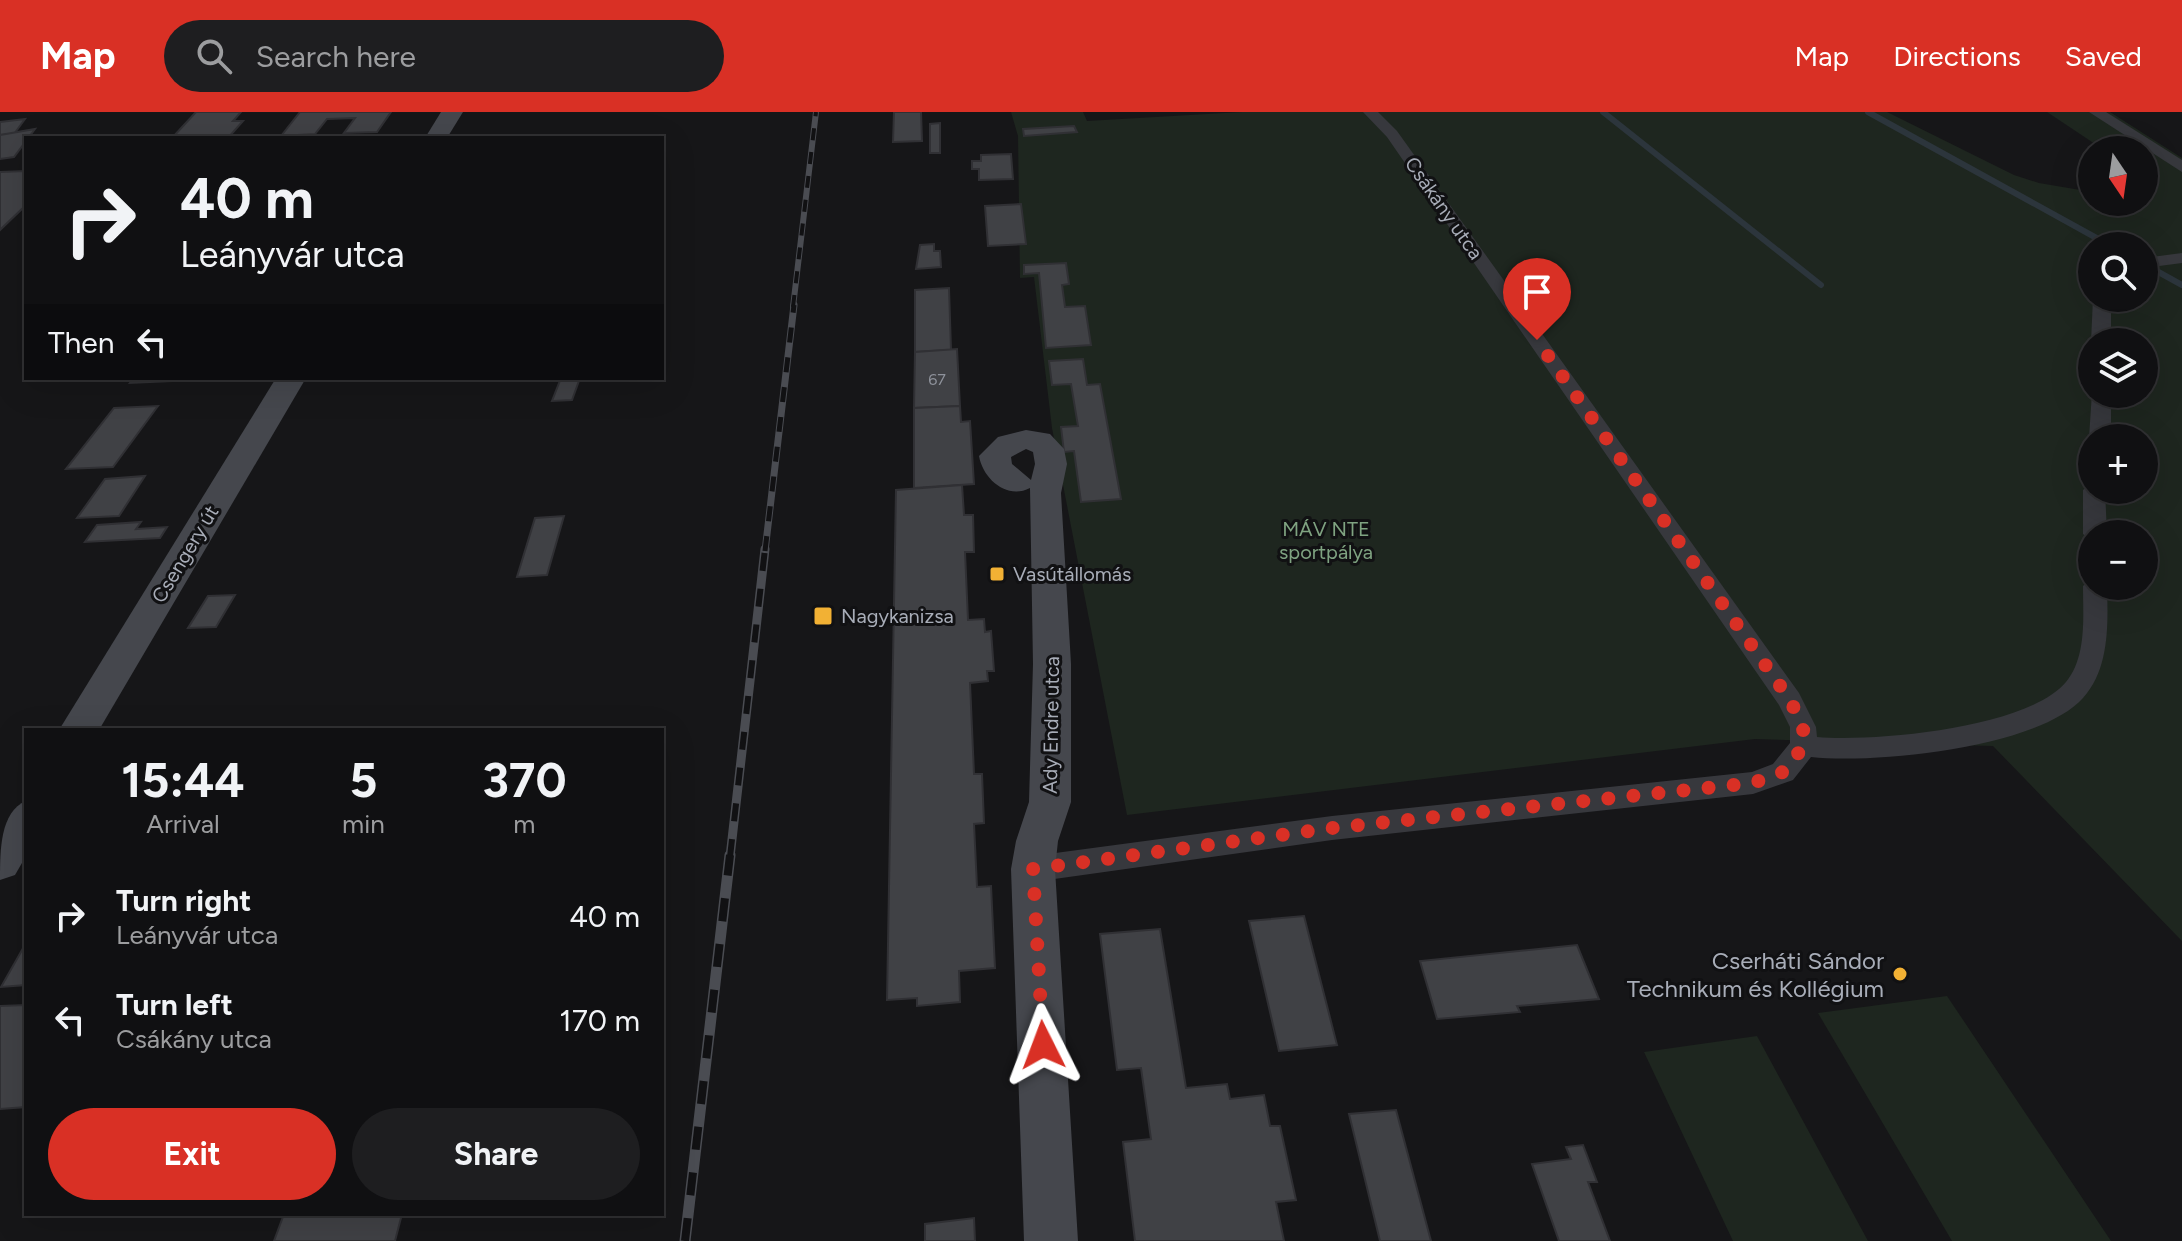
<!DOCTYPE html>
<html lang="en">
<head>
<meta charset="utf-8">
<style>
	body { margin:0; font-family:Figtree,sans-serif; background:#1e1e20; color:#f1f3f6; height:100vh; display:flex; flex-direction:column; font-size:30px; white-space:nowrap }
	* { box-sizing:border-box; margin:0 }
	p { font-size:26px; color:#9c9d9f }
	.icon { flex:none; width:44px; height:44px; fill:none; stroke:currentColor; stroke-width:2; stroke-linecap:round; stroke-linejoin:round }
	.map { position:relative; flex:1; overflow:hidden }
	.sheet { position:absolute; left:24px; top:616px; width:640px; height:488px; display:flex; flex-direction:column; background:#101012; border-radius:0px; box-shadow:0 8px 32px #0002,0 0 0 2px #303032 }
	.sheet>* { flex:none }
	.guide { position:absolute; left:24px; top:24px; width:640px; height:244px; border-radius:0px; box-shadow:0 8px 32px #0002,0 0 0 2px #303032; background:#101012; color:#f1f3f6; overflow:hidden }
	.needle { width:52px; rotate:167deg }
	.tools { position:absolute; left:2078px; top:24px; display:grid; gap:16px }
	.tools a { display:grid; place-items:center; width:80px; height:80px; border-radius:50%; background:#101012; box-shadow:0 8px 32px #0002,0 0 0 2px #303032; font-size:40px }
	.pin { position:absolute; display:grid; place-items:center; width:68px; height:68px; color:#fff; margin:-82px -34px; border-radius:50% 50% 50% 0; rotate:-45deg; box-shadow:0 0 8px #0007 }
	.pin .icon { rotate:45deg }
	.me { position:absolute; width:88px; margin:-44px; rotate:357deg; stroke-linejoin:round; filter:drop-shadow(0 0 6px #0008) }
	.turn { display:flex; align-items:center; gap:28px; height:168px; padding:0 24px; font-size:36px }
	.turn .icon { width:104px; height:104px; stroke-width:2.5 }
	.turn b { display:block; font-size:56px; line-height:68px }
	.then { display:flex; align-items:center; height:76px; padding:0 24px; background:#0003; gap:16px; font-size:30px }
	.eta { display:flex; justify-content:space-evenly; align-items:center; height:136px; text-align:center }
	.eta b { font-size:48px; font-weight:700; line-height:56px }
	.action { display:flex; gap:16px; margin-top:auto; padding:16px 24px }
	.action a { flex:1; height:92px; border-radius:48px; background:#d93025; color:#fff; font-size:32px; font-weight:700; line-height:92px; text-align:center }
	.action a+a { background:#1e1e20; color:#f1f3f6 }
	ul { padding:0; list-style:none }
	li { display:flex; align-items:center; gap:24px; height:104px; padding:0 24px }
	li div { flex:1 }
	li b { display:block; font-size:30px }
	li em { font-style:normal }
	header { display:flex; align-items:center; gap:48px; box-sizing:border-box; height:112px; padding:0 40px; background:#d93025; color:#fff }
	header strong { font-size:38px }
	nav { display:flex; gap:44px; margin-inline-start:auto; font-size:28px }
	.search { width:560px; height:72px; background:#1e1e20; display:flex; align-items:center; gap:20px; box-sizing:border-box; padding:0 28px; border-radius:44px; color:#9c9d9f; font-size:30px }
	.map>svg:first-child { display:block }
	.green { fill:#1e261f; fill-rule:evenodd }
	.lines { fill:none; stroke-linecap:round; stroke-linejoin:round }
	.stream { stroke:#2c353c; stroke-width:6 }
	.building { fill:#404145; stroke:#303034; stroke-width:2 }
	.street { fill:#37383d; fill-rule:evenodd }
	.secondary { fill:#45474d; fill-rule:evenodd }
	.rail-far3-casing { stroke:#4a4c52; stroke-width:6 }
	.rail-far2-casing { stroke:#4a4c52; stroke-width:7 }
	.rail-far1-casing { stroke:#4a4c52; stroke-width:9 }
	.rail-casing { stroke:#4a4c52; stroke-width:11 }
	.rail-far3 { stroke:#111113; stroke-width:4; stroke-dasharray:12; stroke-linecap:butt }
	.rail-far2 { stroke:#111113; stroke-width:5; stroke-dasharray:15; stroke-linecap:butt }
	.rail-far1 { stroke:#111113; stroke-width:6; stroke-dasharray:18; stroke-linecap:butt }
	.rail { stroke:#111113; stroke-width:8; stroke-dasharray:23; stroke-linecap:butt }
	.route { stroke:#d93025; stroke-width:14; stroke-dasharray:0 25.2 }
	.poi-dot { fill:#f2b134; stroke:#111113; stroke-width:3 }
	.labels { text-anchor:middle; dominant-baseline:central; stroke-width:6; stroke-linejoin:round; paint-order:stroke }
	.number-label { font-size:16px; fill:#8e929b }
	.street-label { font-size:20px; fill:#a8adb8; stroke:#111113 }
	.park-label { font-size:20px; fill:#7fa381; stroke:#111113 }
	.poi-label { font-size:20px; fill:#a8adb8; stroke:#111113; text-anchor:start }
	.near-poi-label { font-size:24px; fill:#a8adb8; stroke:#111113; text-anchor:end }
</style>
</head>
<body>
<header>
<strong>Map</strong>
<div class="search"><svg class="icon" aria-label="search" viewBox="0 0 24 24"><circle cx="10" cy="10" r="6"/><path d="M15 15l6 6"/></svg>Search here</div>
<nav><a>Map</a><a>Directions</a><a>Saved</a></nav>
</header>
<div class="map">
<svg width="2182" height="1129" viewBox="0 0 2182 1129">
	<rect width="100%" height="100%" fill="#161618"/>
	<g class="green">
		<path d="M1011 0H1083L1087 9 1242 0H1887L2014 63 2039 71 2092 80V90H2144V38H2104L2047 0H2110L2182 46V829L1993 634 1755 627 1127 703 1052 316 1034 165 1020 166 1018 24ZM2092 134H2144V186H2092ZM2092 230H2144V282H2092ZM2092 326H2144V378H2092ZM2092 422H2144V474H2092Z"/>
		<polygon points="1947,884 2111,1129 1952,1129 1818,901"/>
		<polygon points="1757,924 1868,1129 1733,1129 1644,940"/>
	</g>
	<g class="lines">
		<g class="stream">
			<polyline points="1603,0 1821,173"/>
			<polyline points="1868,0 2111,134"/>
			<polyline points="2144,152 2182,173"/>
		</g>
	</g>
	<g class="building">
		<polygon points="196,0 241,0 233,9 243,9 228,26 172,26"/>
		<polygon points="300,0 391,0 377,20 344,21 355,6 327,7 315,22 281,24"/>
		<polygon points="894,0 921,0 922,29 893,30"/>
		<polygon points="25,7 14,22 0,23 0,10"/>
		<polygon points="940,11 940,41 930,41 930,12"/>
		<polygon points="1074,14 1077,20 1024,24 1023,17"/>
		<polygon points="35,17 14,45 0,47 0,23"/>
		<polygon points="1011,42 1013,67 979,68 979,57 972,57 972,49 981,49 981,43"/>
		<polygon points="26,59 26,93 0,118 0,60"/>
		<polygon points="1021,92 1026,132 988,134 985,94"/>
		<polygon points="934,132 934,139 940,139 941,155 916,157 920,133"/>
		<polygon points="1066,151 1069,172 1062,173 1065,195 1085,194 1091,233 1046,236 1039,161 1024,162 1024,153"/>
		<polygon points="949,176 951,238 915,240 915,178"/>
		<polygon points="957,237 960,294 914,296 915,240"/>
		<polygon points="1083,247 1087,273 1100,272 1121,387 1081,390 1074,339 1064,340 1061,315 1078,314 1071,272 1052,273 1049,249"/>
		<polygon points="134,266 175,266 172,269 130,271"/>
		<polygon points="561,266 580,266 572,288 552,289"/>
		<polygon points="158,294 113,355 66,357 114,296"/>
		<polygon points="960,294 961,310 970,309 974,372 914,376 914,296"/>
		<polygon points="145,364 119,404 77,406 105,367"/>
		<polygon points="962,373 964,403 973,403 974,440 965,440 968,508 984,507 985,520 991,519 994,559 987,559 988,569 970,571 974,662 982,662 984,711 974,712 977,775 991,774 995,856 959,859 960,890 917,894 917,886 887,888 896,378"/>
		<polygon points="564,404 547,463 517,465 535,406"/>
		<polygon points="141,410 136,417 167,415 160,426 85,430 97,413"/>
		<polygon points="235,483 216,515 188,516 208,484"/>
		<polygon points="1304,804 1337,933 1279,939 1249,809"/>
		<polygon points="1160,817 1186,976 1227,972 1230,987 1264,983 1270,1014 1280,1014 1296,1088 1276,1090 1284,1129 1135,1129 1123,1030 1151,1027 1141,956 1117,958 1100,822"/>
		<polygon points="26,831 26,873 1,875"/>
		<polygon points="1577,833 1599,887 1517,894 1520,900 1437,907 1420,849"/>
		<polygon points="26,893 26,995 0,997 0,894"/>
		<polygon points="1396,998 1431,1129 1380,1129 1349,1002"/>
		<polygon points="1583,1033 1597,1070 1588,1070 1610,1129 1559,1129 1532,1052 1571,1047 1566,1035"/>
		<polygon points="284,1102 402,1102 395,1129 274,1129"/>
		<polygon points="974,1106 975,1129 925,1129 925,1112"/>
	</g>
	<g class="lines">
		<g class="street">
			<path d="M1363 0H1378L1397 19 1799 581 1816 615 1817 625C1874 630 2028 616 2066 570 2087 545 2083 504 2083 474L2092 466V474H2107C2108 511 2110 556 2083 586 2038 636 1875 652 1811 645L1793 668 1753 682 1332 728 1033 770 1022 766 1018 757 1022 748 1033 744 1332 704 1752 660 1773 652 1790 631V615L1779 593 1387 25Z"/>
			<polygon points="2089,0 2106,0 2182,48 2182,60"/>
			<polygon points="2182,141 2182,151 2144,156 2144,146"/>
			<polygon points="2093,186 2111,186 2111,230 2091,230"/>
			<polygon points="2092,280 2111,282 2111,326 2092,326 2092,330 2089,326"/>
			<polygon points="2092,371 2092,378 2105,378 2107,422 2092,422 2092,429 2083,422 2083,378"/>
		</g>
		<g class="secondary">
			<polygon points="441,0 463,0 447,26 425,26"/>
			<polygon points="276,266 306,266 99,618 59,618"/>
			<path d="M1026 318 1050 322 1064 337 1067 352 1061 381 1071 552V690L1058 729 1055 757 1078 1129H1024L1011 757 1016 729 1029 690 1033 552 1030 376C1007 388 983 367 979 344L998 325ZM1026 337 1033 340 1035 352 1031 368 1012 352 1011 345Z"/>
			<path d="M26 689V744L15 763 0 768C0 738 0 700 26 689Z"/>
		</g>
		<g class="rail-far3-casing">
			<polyline id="rail-far3" points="793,195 816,0"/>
		</g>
		<g class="rail-far2-casing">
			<polyline id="rail-far2" points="765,439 794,193"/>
		</g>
		<g class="rail-far1-casing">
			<polyline id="rail-far1" points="730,745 765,437"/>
		</g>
		<g class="rail-casing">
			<polyline id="rail" points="685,1129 730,743"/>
		</g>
		<use href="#rail-far3" class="rail-far3"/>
		<use href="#rail-far2" class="rail-far2"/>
		<use href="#rail-far1" class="rail-far1"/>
		<use href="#rail" class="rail"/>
	</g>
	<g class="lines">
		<polyline class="route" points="1043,933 1033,757 1332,716 1753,671 1783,660 1804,634 1803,615 1790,588 1537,228"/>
	</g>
	<g class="poi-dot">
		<rect x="989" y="454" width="16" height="16" rx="4"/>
		<rect x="813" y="494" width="20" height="20" rx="4"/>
		<circle cx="1900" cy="862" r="8"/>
	</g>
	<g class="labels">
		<g class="number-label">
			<text x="937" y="267">67</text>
		</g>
		<g class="street-label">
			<text transform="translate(1444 96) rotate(55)">Csákány utca</text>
			<text transform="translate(185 442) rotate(-59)">Csengery út</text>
			<text transform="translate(1051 613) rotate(-89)">Ady Endre utca</text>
		</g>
		<g class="park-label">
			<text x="1326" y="417">MÁV NTE<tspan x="1326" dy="23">sportpálya</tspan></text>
		</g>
		<g class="poi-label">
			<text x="1013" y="462">Vasútállomás</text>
			<text x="841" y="504">Nagykanizsa</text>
		</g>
		<g class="near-poi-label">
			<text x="1884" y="848">Cserháti Sándor<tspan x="1884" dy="28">Technikum és Kollégium</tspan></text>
		</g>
	</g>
</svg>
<div class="tools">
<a><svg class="needle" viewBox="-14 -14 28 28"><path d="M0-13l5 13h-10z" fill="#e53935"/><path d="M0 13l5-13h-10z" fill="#9c9d9f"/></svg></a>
<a><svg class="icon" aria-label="search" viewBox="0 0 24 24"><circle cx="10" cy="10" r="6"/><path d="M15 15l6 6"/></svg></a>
<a><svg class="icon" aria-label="layers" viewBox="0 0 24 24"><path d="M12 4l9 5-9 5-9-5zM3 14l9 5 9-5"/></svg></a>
<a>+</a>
<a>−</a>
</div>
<div class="pin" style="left:1537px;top:228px;background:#d93025"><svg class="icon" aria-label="arrive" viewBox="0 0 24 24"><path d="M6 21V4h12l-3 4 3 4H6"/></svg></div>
<svg class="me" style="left:1043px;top:933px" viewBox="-20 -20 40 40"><path d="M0-17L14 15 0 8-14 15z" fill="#d93025" stroke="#fff" stroke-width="4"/></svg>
<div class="guide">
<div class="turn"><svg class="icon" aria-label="right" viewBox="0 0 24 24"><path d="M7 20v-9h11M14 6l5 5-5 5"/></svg><div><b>40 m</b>Leányvár utca</div></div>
<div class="then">Then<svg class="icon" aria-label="left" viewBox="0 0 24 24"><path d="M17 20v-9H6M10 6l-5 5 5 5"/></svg></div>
</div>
<section class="sheet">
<div class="eta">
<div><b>15:44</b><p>Arrival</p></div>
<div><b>5</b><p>min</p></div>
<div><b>370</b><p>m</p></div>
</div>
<ul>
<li><svg class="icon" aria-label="right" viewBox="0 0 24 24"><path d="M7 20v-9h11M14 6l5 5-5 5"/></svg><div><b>Turn right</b><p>Leányvár utca</p></div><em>40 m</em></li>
<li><svg class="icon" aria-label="left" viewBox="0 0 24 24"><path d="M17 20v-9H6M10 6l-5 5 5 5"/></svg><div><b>Turn left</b><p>Csákány utca</p></div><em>170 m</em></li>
</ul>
<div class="action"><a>Exit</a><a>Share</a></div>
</section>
</div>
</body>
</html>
